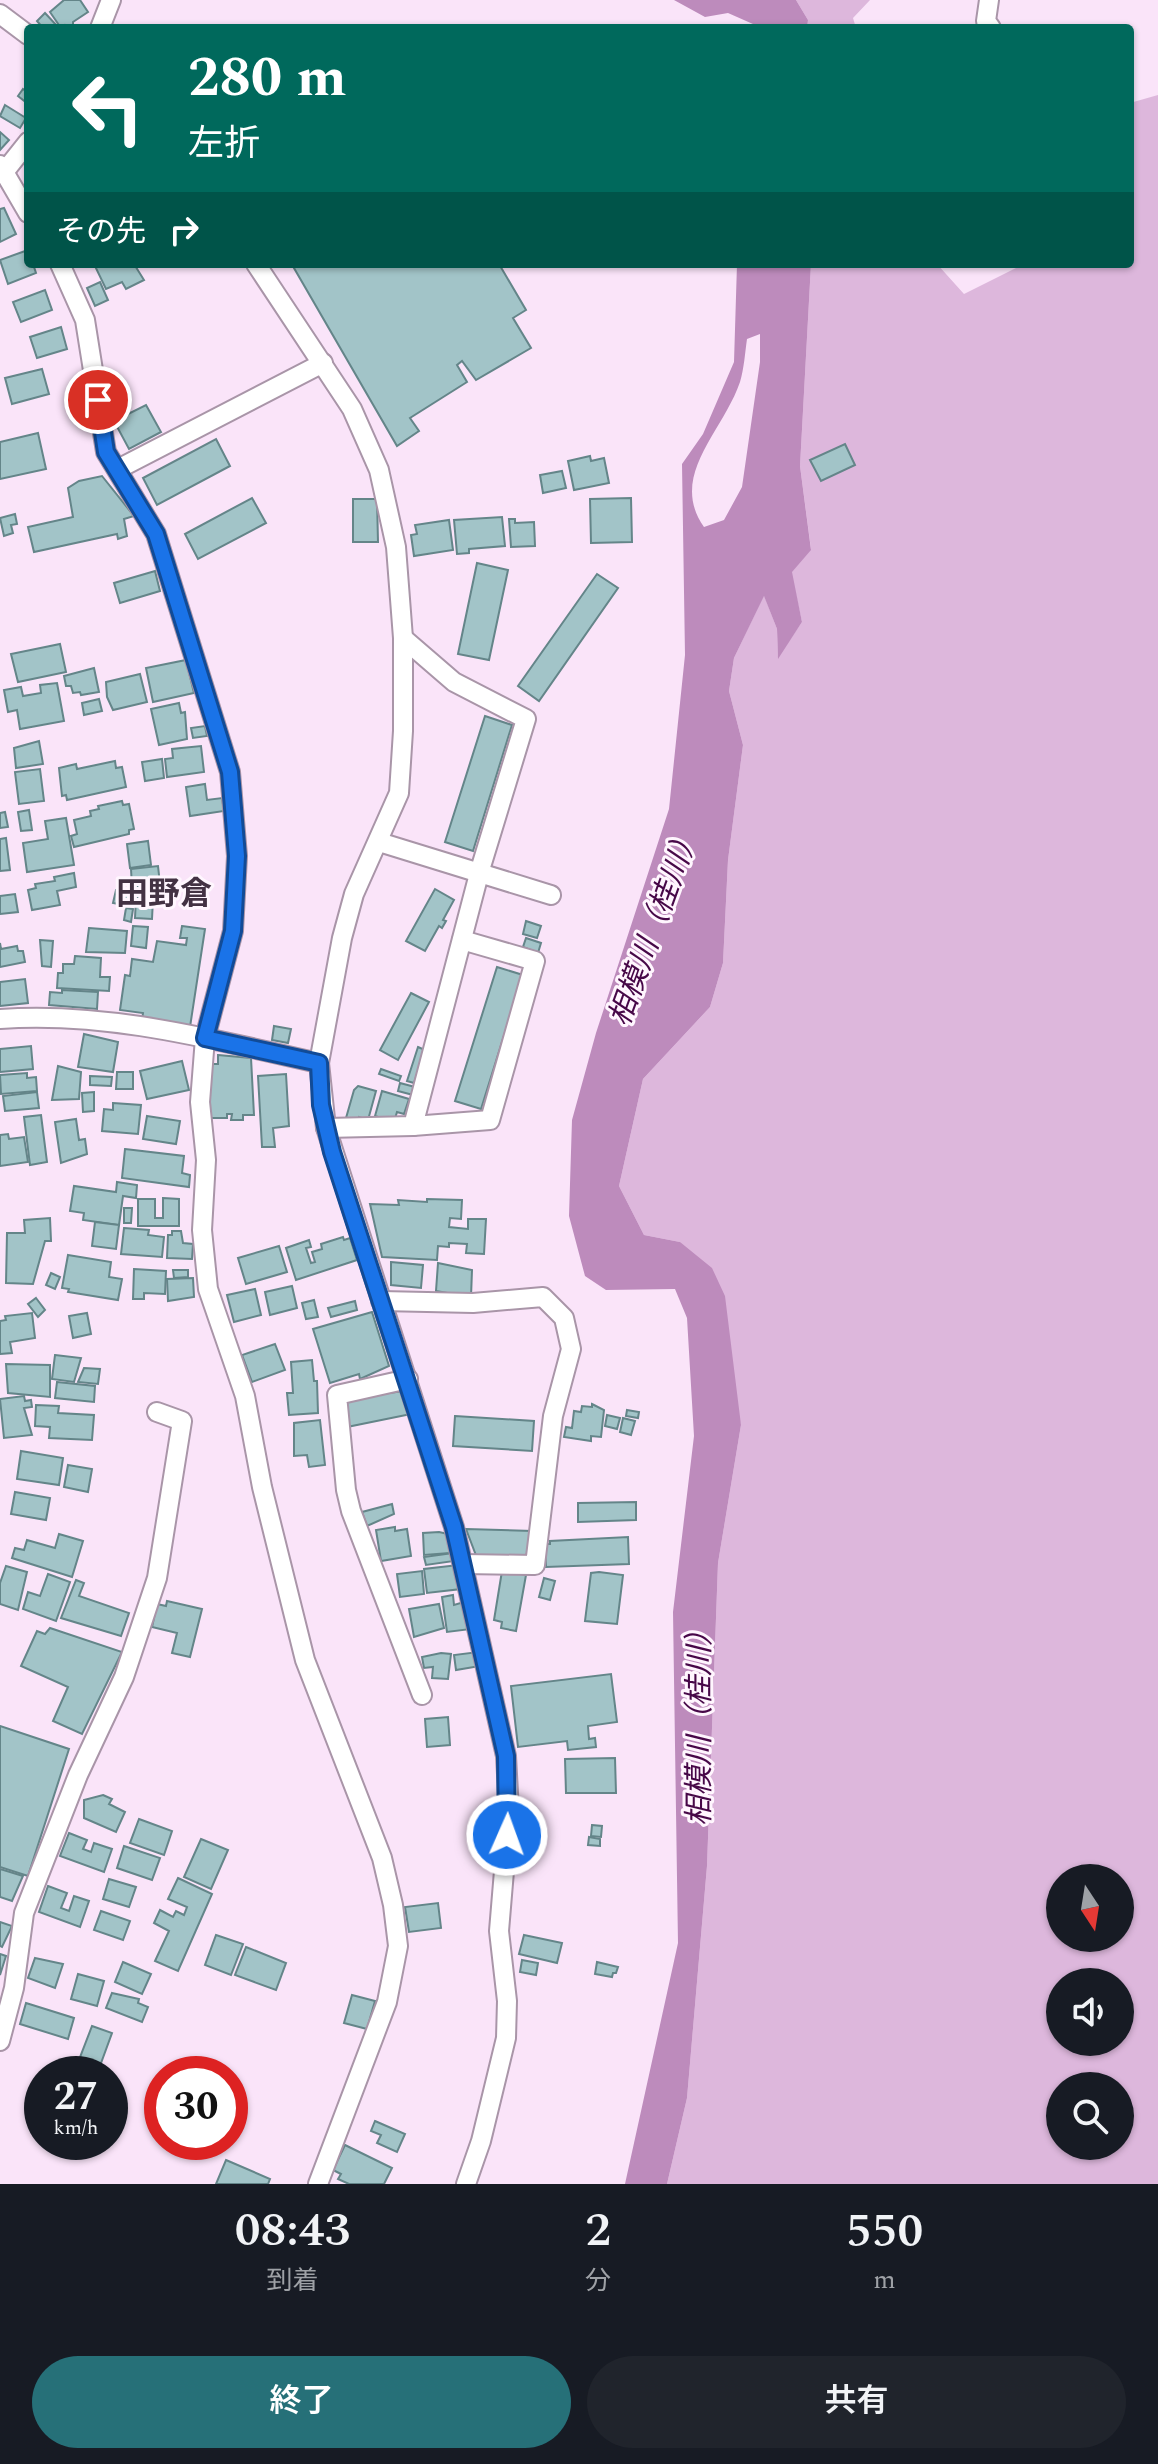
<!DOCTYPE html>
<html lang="ja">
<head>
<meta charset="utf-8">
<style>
	body { margin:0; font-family:Spectral,"Noto Sans JP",serif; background:#20242c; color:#f1f3f6; height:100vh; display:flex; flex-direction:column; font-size:30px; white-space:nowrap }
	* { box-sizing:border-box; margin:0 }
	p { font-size:26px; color:#9ea1a6 }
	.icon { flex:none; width:44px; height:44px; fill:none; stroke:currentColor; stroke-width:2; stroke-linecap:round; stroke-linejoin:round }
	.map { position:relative; height:2184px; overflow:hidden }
	.drawer { display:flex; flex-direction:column; background:#171b24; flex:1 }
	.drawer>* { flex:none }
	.hud { position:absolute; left:24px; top:24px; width:1110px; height:244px; border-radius:8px; box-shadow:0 2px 6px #0004; background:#00695c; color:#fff; overflow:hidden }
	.needle { width:52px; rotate:168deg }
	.controls { position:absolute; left:1046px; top:1864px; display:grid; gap:16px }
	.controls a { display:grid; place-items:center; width:88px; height:88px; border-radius:50%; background:#171b24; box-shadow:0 2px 6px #0004; font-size:40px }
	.speed { position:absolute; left:24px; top:2056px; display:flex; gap:16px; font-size:40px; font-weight:700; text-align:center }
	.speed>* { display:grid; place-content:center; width:104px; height:104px; border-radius:50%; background:#171b24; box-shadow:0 2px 6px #0004; line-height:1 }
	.speed small { font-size:20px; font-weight:400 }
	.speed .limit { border:12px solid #d22; background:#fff; color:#111 }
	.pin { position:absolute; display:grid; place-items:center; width:68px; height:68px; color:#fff; margin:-34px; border:4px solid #fff; border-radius:50%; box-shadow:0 2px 8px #0007 }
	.me { position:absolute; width:88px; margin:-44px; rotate:2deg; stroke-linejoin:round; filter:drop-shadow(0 0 6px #0008) }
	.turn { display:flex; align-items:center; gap:28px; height:168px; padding:0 32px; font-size:36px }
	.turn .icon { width:104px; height:104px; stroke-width:2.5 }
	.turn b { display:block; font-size:56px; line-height:68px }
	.then { display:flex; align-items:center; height:76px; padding:0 32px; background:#0003; gap:16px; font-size:30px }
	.eta { display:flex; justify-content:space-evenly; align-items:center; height:136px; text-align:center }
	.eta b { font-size:48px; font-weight:600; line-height:56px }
	.cta { display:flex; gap:16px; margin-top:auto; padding:16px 32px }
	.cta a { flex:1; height:92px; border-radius:48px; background:#267078; color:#fff; font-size:32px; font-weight:600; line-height:92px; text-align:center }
	.cta a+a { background:#20242c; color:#f1f3f6 }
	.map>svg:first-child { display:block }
	.green { fill:#ddb7dc; fill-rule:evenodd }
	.water { fill:#bd8bbc; fill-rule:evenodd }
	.building { fill:#a2c4c8; stroke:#648589; stroke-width:2 }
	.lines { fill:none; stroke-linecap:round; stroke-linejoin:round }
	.street-casing { stroke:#a995a8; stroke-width:22 }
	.street { stroke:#fff; stroke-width:18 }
	.route-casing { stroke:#114b97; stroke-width:20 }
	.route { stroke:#1a73e8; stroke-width:14 }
	.labels { text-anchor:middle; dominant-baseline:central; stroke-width:6; stroke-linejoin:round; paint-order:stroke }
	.water-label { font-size:30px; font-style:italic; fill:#470848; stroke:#fff6fe }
	.quarter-label { font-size:32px; font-weight:bold; fill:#433243; stroke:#fff6fe }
</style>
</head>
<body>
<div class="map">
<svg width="1158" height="2184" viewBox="0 0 1158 2184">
	<rect width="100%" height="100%" fill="#fae4f9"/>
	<g class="green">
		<polygon points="796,0 870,0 853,18 856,28 807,28 808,20"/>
		<path d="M1158 95V2184H667L687 2098 707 1866 718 1563 741 1425 680 1242 644 1235 619 1186 643 1079 710 1007 723 963 728 860 743 745 729 691 734 658 764 595 777 629 778 657 802 622 791 572 811 549 800 466 811 264H937L964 294 1024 264H1130V103ZM1060 1878H1120V1938H1060ZM1060 1982H1120V2042H1060ZM1060 2086H1120V2146H1060Z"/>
	</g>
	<g class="water">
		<polygon points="674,0 796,0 808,20 807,28 762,28 728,13 705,17"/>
		<path d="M737 264H811L800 466 811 550 792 572 802 622 778 659 777 629 764 596 734 658 729 691 743 745 728 860 723 963 710 1007 643 1079 619 1186 644 1235 680 1242 712 1268 725 1296 741 1425 718 1563 707 1866 687 2098 667 2184H625L678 1943 673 1612 694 1436 687 1318 675 1289 606 1290 585 1276 569 1216 572 1120 596 1033 669 809 685 655 682 464 703 434 734 362ZM760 334V362L742 487 724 520 704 527C668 476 723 432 740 382 744 369 745 353 747 339Z"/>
	</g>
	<g class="building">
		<polygon points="64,0 80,0 88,12 73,22 73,28 65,25 61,28 50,12"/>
		<polygon points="45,13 59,28 43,28 37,21"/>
		<polygon points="23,89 28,93 28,104 18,96"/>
		<polygon points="5,105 26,118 20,128 0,116"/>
		<polygon points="0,132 9,140 0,150"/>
		<polygon points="4,208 16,234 0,242 0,209"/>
		<polygon points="28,250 28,264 33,264 36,273 8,284 0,260"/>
		<polygon points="94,264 134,264 144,280 126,289 122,282 106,289"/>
		<polygon points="301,264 499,264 526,310 513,318 531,348 476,380 462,361 457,365 467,382 410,418 419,431 397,446 294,268"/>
		<polygon points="100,282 108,300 95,306 87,288"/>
		<polygon points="45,290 52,310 21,322 13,302"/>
		<polygon points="61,327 67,349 37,358 30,337"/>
		<polygon points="42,369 49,394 12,404 5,378"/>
		<polygon points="146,405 161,432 129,449 114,421"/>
		<polygon points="38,433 46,469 0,479 0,442"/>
		<polygon points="216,439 230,466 157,505 143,478"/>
		<polygon points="845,444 855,465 821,481 810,460"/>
		<polygon points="590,456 591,461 604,458 609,483 574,490 568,461"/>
		<polygon points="562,471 566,488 543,493 540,475"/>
		<polygon points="102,476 134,516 124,519 127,536 118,539 117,534 34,552 28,527 73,517 68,488 79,481"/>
		<polygon points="252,498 266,523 198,559 185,534"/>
		<polygon points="631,498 632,542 591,543 590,499"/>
		<polygon points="353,499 377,499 378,542 353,542"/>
		<polygon points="15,514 17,524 11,525 13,533 4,536 0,518"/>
		<polygon points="502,517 505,546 469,549 469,553 457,554 454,520"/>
		<polygon points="509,519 515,519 515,523 534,522 535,546 511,547"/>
		<polygon points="449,520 453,550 414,556 411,535 417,534 415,525"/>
		<polygon points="477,563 508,570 489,660 458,654"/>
		<polygon points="155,571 160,591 120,603 114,583"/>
		<polygon points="597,574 618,588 539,701 518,686"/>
		<polygon points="60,644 66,672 18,682 11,654"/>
		<polygon points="186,660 194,693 153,702 146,668"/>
		<polygon points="94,668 99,692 81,695 80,692 73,693 71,686 66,686 64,676"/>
		<polygon points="140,674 147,702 113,710 107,697 106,682"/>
		<polygon points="57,683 64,721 20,729 17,710 8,712 4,690 21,687 23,696 41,693 40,685"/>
		<polygon points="99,699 102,711 84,715 82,703"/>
		<polygon points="179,703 181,713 185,712 187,739 159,745 151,709"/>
		<polygon points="485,716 512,725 473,851 445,842"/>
		<polygon points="205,726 207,736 193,738 191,728"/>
		<polygon points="39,741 43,764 16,768 14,748"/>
		<polygon points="201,746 204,772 167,777 165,759 173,758 172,749"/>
		<polygon points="162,759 164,778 145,781 142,762"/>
		<polygon points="115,761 116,768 122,767 126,787 67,800 66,795 62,796 59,768 76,764 77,769"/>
		<polygon points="40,769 44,801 19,804 15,772"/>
		<polygon points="205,784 207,800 222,798 224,811 190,816 186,787"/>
		<polygon points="122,801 123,805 129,804 134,829 129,830 129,834 74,847 71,836 77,834 74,820 91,816 90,811 99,809 98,806"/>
		<polygon points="29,810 32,830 21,831 18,812"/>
		<polygon points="5,812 8,827 0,828 0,813"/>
		<polygon points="66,818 74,865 27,872 23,843 48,839 45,821"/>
		<polygon points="6,838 10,870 0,871 0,839"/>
		<polygon points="148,841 151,865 130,868 127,844"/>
		<polygon points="158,866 160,884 132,887 131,869"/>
		<polygon points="74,873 76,887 57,891 60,905 32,910 28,890 36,888 35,884 55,881 54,877"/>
		<polygon points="435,889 454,900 443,920 446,921 442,928 439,926 425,951 406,941"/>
		<polygon points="116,890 131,892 129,906 113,903"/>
		<polygon points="15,894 18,912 0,914 0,896"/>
		<polygon points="136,898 153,899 152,919 135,918"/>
		<polygon points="126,908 133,909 131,922 124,920"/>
		<polygon points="526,921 541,926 537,938 523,934"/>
		<polygon points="133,926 148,927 146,948 131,946"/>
		<polygon points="182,926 205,929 190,1027 142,1020 143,1013 120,1010 125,975 130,976 132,959 153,962 157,941 186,945 187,938 180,938"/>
		<polygon points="89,928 127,931 125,953 86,952"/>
		<polygon points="526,938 541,943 538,953 523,947"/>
		<polygon points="40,940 53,941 51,967 42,966"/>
		<polygon points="0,943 1,949 17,946 18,951 23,951 25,962 0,967"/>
		<polygon points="75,956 101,958 100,977 110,977 109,991 57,988 58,973 63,973 63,964 74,964"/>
		<polygon points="497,967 523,975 481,1109 455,1101"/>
		<polygon points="25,979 28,1003 0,1006 0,982"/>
		<polygon points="62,990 98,992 97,1009 49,1005 50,992 62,993"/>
		<polygon points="411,993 429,1002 398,1060 380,1050"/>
		<polygon points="274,1026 291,1029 288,1043 272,1040"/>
		<polygon points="84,1034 118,1042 113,1072 78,1067"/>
		<polygon points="31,1046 33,1069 0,1072 0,1049"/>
		<polygon points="418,1047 425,1050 414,1083 407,1081"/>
		<polygon points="218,1055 251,1058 254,1115 243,1115 243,1120 231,1120 232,1114 227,1114 227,1118 210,1118 207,1064 218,1064"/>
		<polygon points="182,1061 189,1090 147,1099 140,1071"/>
		<polygon points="58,1066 81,1072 79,1099 52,1100"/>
		<polygon points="381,1069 401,1076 399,1081 379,1074"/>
		<polygon points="117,1072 133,1072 133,1089 116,1089"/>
		<polygon points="27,1073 27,1078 36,1077 37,1091 1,1094 0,1075"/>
		<polygon points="286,1074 289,1126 273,1128 275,1147 262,1147 258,1076"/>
		<polygon points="90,1076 112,1077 111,1086 90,1085"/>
		<polygon points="400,1083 415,1087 413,1095 398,1091"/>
		<polygon points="358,1086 376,1091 368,1120 359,1117 358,1121 346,1118 354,1090"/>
		<polygon points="382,1091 409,1099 404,1114 397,1112 394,1122 375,1116"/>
		<polygon points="37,1092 39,1108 5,1111 3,1096"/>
		<polygon points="94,1092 94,1111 83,1112 82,1093"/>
		<polygon points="113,1103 141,1105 138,1134 102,1131 104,1109 113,1110"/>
		<polygon points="41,1115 47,1162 30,1165 24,1117"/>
		<polygon points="147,1116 180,1121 176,1144 143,1139"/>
		<polygon points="76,1119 79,1140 85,1139 87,1154 61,1163 55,1122"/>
		<polygon points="8,1134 9,1139 24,1137 28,1162 0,1166 0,1135"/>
		<polygon points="125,1149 184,1156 182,1173 190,1175 189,1187 122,1178"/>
		<polygon points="117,1182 137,1185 136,1198 123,1196 119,1225 83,1220 84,1213 70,1211 74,1186 116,1192"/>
		<polygon points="163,1198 179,1199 179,1226 138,1226 138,1199 155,1199 155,1218 163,1218"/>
		<polygon points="427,1199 462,1200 461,1219 450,1218 449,1227 468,1229 468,1219 486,1219 484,1254 466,1253 467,1244 449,1243 449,1247 438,1246 437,1260 382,1257 370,1204 399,1205 398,1200 427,1202"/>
		<polygon points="124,1208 132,1208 131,1223 124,1223"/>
		<polygon points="50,1218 51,1241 45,1241 33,1284 6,1283 7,1233 25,1233 24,1220"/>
		<polygon points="95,1222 119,1225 116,1249 92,1246"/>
		<polygon points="124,1228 149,1230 148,1235 164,1237 162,1257 121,1254"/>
		<polygon points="172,1231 181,1231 183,1243 193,1244 192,1259 167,1258 168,1235 172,1235"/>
		<polygon points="343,1237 344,1240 350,1238 357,1260 296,1280 286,1248 309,1240 311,1247 306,1248 311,1263 315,1262 312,1252 322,1249 321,1244"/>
		<polygon points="279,1246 287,1272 246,1284 238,1258"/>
		<polygon points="68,1255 111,1262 109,1277 122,1279 118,1300 68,1292 69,1289 62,1288"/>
		<polygon points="391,1262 423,1265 421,1288 391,1285"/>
		<polygon points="438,1263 472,1270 471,1297 436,1291"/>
		<polygon points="134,1269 166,1271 165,1294 144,1293 144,1299 133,1299"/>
		<polygon points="173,1270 188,1270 188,1277 174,1278"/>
		<polygon points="51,1273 60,1277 55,1289 46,1285"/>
		<polygon points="193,1278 194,1297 168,1301 167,1279"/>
		<polygon points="292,1286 297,1308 270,1315 265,1292"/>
		<polygon points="255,1289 261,1315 234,1322 227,1295"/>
		<polygon points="36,1298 45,1310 38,1317 28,1304"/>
		<polygon points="314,1300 318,1317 306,1319 302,1303"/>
		<polygon points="355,1301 357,1310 331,1317 328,1308"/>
		<polygon points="372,1312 389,1366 360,1379 359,1374 330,1383 313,1329"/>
		<polygon points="32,1313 35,1338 10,1342 12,1353 0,1354 0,1321 6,1320 5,1316"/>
		<polygon points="87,1313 91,1334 73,1338 69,1316"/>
		<polygon points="275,1344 285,1370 252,1382 242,1355"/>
		<polygon points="55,1355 81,1358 74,1382 52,1379"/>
		<polygon points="312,1360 314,1381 317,1381 318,1413 289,1415 287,1393 293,1393 291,1362"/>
		<polygon points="6,1364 50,1365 50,1397 8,1393"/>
		<polygon points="84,1368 100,1369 98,1384 78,1382"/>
		<polygon points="57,1382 95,1386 94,1402 55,1398"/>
		<polygon points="403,1391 411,1414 347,1427 344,1402 347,1399"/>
		<polygon points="24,1396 25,1401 31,1400 32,1407 24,1408 32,1435 4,1438 0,1399"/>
		<polygon points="592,1404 604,1410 601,1437 591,1436 591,1441 564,1437 566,1427 572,1428 574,1411 581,1412 582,1406 592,1407"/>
		<polygon points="36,1405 59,1406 58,1413 94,1415 92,1440 49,1438 50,1427 35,1426"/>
		<polygon points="627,1410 639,1412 638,1418 626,1416"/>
		<polygon points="607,1415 620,1418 617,1429 605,1426"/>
		<polygon points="455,1416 534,1421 532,1451 453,1446"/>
		<polygon points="623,1418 635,1421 631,1435 620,1432"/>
		<polygon points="320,1420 325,1465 309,1467 307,1455 294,1456 294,1423"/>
		<polygon points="21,1451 63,1458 59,1485 17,1479"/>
		<polygon points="68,1465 92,1469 88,1492 64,1487"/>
		<polygon points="15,1492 50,1498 46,1520 11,1514"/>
		<polygon points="636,1502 636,1520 578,1522 578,1503"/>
		<polygon points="392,1504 394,1514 367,1526 362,1512"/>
		<polygon points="395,1527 395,1531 407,1529 411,1556 381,1561 376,1530"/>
		<polygon points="466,1529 532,1531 529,1556 477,1558"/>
		<polygon points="439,1532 448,1534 450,1553 424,1555 423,1533"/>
		<polygon points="59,1534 83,1541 72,1577 12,1558 15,1548 24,1550 27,1540 55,1548"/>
		<polygon points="628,1537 629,1564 546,1567 545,1544 550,1544 550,1541"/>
		<polygon points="453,1553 454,1561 426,1565 424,1557"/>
		<polygon points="458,1565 461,1589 427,1593 424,1569"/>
		<polygon points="6,1566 27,1572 18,1610 0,1604 0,1583"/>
		<polygon points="422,1571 424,1594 400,1597 397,1574"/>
		<polygon points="502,1571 526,1575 516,1631 501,1628 502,1622 494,1620"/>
		<polygon points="599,1572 623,1575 617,1624 585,1621 591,1573"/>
		<polygon points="48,1574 70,1582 56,1621 23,1609 28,1592 40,1596"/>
		<polygon points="544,1578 555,1581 550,1600 539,1597"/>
		<polygon points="76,1580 84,1583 79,1596 129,1613 121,1636 61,1618"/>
		<polygon points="453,1595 454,1605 464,1602 471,1629 447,1632 442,1597"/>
		<polygon points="167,1601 202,1609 190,1657 172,1653 177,1633 152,1627 157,1604 166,1606"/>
		<polygon points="439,1604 444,1628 414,1637 409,1609"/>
		<polygon points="50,1628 122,1652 82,1734 53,1721 68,1687 21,1666 37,1631 45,1634"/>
		<polygon points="478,1652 480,1666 456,1670 454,1655"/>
		<polygon points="441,1653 451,1654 448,1679 432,1678 433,1667 424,1668 422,1657"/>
		<polygon points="611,1674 617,1722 588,1726 589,1739 595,1738 596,1747 568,1750 567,1741 518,1747 511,1686"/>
		<polygon points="448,1717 450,1745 427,1747 425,1719"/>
		<polygon points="0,1726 69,1749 28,1876 0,1867"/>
		<polygon points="615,1758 616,1793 566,1793 565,1759"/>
		<polygon points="103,1795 112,1799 109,1804 125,1812 116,1832 84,1818 84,1800"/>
		<polygon points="139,1819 172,1831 164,1855 130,1843"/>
		<polygon points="592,1825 602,1826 601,1837 591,1836"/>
		<polygon points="69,1833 87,1840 83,1849 91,1852 94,1843 112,1849 104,1872 60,1856"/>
		<polygon points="589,1837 600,1839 600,1846 588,1845"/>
		<polygon points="201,1839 228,1850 211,1889 184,1877"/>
		<polygon points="124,1846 160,1858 152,1880 117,1868"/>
		<polygon points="0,1869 23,1876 12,1901 0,1897"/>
		<polygon points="178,1878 212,1894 178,1971 155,1961 169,1931 154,1923 160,1910 173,1917 176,1911 184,1915 187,1907 168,1899"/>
		<polygon points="109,1879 136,1887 129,1907 103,1899"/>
		<polygon points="48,1886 67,1893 61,1908 69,1911 74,1896 89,1901 80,1927 39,1912"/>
		<polygon points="438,1903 441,1928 409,1932 405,1907"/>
		<polygon points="101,1911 130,1921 123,1940 94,1930"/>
		<polygon points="0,1922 12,1926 2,1947 0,1946"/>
		<polygon points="216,1935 243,1944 231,1975 205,1965"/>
		<polygon points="524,1935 562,1943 557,1963 519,1954"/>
		<polygon points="246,1947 286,1963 276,1990 235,1975"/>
		<polygon points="0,1954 6,1956 0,1975"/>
		<polygon points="35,1958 63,1964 55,1988 28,1978"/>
		<polygon points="522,1960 538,1963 536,1975 520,1972"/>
		<polygon points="123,1962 151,1974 142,1994 115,1982"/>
		<polygon points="597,1962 618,1967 616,1973 613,1973 612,1977 595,1974"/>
		<polygon points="78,1974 104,1981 97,2006 71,1999"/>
		<polygon points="112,1993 139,1999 138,2003 148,2007 142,2022 106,2008"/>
		<polygon points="352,1995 375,2001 367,2029 344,2023"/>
		<polygon points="26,2003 74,2018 68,2039 20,2024"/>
		<polygon points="92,2026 112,2033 97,2074 77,2074 74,2073"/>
		<polygon points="375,2121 405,2134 397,2152 377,2143 381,2135 371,2131"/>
		<polygon points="345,2145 392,2168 384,2184 349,2184 338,2179 341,2174 333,2170"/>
		<polygon points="226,2160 270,2179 268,2184 216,2184"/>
	</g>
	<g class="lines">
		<g class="street-casing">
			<g id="street">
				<polyline points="989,0 986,21 991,28"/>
				<polyline points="0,14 28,35"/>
				<polyline points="100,28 111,0"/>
				<polyline points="0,165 28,213"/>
				<polyline points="5,171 28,142"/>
				<polyline points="60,264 85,320 106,452 156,534 230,772 237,856 233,931 205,1038 200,1102 206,1160 202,1230 208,1289 245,1396 262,1487 305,1660 382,1858 393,1905 398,1946 387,2002 318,2184"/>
				<polyline points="256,264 352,409 379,470 396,547 403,638 403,731 399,793 354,894 342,938 319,1063 326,1128 454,1527 506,1756 509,1811 499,1931 507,2001 506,2038 481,2141 466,2184"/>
				<polyline points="118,469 323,363"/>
				<polyline points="379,842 551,895"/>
				<path d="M0 1019C107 1011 215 1040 319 1063"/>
				<polyline points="413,1126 490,1120 535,961 462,940"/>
				<polyline points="326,1128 413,1126 480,870 526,719 454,682 403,638"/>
				<polyline points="381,1301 473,1303 543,1297 564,1318 571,1349 553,1416 535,1565 463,1564"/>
				<polyline points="408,1379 337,1395 346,1490 351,1511 422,1695"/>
				<polyline points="0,2041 14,1988 24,1913 78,1775 124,1677 157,1578 182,1421 157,1412"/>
			</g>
		</g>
		<use href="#street" class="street"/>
	</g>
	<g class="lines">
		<g class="route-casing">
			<polyline id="route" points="98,400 106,452 156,534 230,772 237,856 233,931 205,1038 319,1063 321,1105 332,1152 454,1527 506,1756 507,1835"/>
		</g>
		<use href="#route" class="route"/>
	</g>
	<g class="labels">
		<g class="water-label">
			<text transform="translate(655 926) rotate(-70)">相模川（桂川）</text>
			<text transform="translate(700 1721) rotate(-90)">相模川（桂川）</text>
		</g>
		<g class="quarter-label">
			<text x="164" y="894">田野倉</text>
		</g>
	</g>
</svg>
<div class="controls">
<a><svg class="needle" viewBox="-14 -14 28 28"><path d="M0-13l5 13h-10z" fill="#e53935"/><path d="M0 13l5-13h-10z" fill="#9ea1a6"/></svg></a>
<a><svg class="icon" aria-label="sound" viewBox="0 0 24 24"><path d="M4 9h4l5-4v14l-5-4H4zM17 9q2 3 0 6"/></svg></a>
<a><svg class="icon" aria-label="search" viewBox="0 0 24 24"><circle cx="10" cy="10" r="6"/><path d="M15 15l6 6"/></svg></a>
</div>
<div class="speed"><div>27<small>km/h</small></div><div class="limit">30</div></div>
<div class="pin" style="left:98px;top:400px;background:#d93025"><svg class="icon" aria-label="arrive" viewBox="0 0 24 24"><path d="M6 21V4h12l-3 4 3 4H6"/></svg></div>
<svg class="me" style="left:507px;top:1835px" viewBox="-20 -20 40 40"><circle r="17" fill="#1a73e8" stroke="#fff" stroke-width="3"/><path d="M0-11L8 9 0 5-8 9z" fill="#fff"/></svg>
<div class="hud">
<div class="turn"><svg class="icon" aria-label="left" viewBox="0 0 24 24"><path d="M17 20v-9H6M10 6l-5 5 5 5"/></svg><div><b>280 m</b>左折</div></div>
<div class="then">その先<svg class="icon" aria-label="right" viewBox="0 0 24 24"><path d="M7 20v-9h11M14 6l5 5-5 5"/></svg></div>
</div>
</div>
<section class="drawer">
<div class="eta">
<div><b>08:43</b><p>到着</p></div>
<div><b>2</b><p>分</p></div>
<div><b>550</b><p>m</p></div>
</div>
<div class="cta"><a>終了</a><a>共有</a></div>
</section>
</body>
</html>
